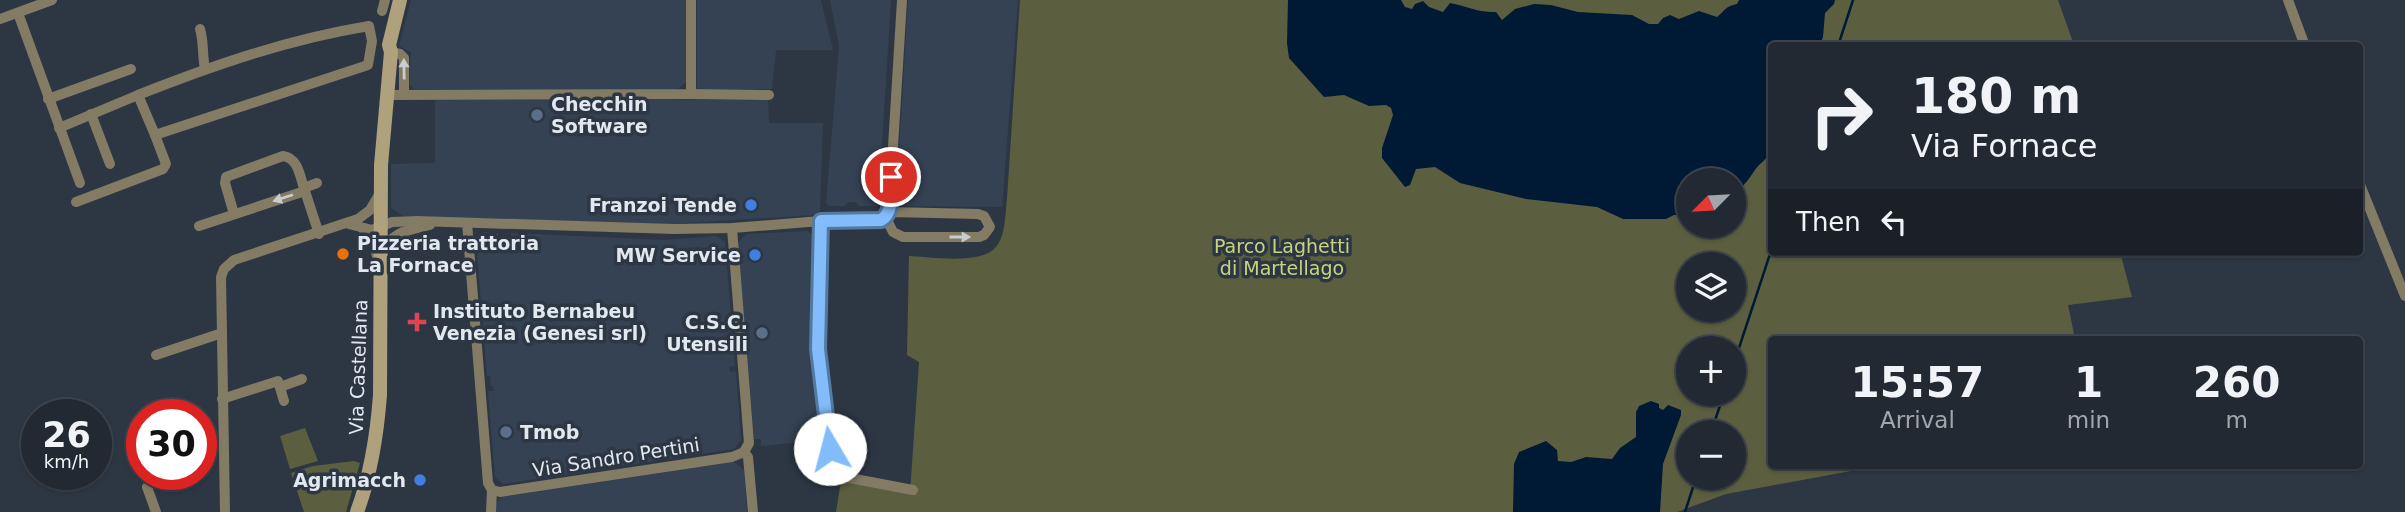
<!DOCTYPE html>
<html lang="en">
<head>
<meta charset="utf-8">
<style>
	body { margin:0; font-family:"DejaVu Sans",sans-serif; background:#2a313b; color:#f1f3f6; height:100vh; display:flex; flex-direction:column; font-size:26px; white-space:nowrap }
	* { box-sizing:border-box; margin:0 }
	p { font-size:23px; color:#a2a6ac }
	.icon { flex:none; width:38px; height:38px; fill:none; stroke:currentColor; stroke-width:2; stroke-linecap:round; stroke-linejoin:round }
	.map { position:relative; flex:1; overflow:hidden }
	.drawer { position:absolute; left:1768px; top:336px; width:595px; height:133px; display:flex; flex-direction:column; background:#222933; border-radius:7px; box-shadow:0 2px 5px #0004,0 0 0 2px #3f454e }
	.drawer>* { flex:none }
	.hud { position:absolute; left:1768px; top:42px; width:595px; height:214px; border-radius:7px; box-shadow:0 2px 5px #0004,0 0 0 2px #3f454e; background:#222933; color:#f1f3f6; overflow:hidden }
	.needle { width:46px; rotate:246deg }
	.controls { position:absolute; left:1676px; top:168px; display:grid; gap:14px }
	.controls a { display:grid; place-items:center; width:70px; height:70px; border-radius:50%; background:#222933; box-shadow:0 2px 5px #0004,0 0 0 2px #3f454e; font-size:35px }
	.speed { position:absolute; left:21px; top:399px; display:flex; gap:14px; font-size:35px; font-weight:700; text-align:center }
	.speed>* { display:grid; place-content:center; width:91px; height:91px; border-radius:50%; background:#222933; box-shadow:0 2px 5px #0004,0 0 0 2px #3f454e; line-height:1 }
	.speed small { font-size:18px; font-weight:400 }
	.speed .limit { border:10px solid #d22; background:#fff; color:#111 }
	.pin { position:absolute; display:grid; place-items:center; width:60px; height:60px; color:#fff; margin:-30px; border:4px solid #fff; border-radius:50%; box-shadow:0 2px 7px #0007 }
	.me { position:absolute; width:77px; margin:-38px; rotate:352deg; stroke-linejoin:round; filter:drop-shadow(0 0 5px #0008) }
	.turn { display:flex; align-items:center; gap:24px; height:147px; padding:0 28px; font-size:32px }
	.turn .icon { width:91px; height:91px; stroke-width:2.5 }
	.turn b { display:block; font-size:49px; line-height:60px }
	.then { display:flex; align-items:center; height:66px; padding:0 28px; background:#0003; gap:14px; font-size:26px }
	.eta { display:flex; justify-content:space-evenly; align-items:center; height:119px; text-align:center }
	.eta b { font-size:42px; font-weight:600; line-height:49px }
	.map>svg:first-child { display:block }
	.built { fill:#354254 }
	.green { fill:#5b5f3f; fill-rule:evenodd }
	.water { fill:#001a35 }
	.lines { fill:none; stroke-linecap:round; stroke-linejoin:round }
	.stream { stroke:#001a35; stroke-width:2.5 }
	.street { stroke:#837b63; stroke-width:10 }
	.secondary { stroke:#aea17b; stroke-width:14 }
	.oneway { fill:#cacdcd }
	.route-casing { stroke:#547aa2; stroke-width:18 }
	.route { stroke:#82bcfa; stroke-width:12 }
	.service-dot { fill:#5c6f8a; stroke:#2d3744; stroke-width:2.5 }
	.shop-dot { fill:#3f7fe0; stroke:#2d3744; stroke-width:2.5 }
	.food-dot { fill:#e8710a; stroke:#2d3744; stroke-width:2.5 }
	.health-dot { fill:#e0444e; stroke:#2d3744; stroke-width:2.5 }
	.labels { text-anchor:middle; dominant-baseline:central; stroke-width:7; stroke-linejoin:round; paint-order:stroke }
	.poi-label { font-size:19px; font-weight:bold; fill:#e2e8f0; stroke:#2d3744; text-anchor:start }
	.park-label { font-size:19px; fill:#c9d37e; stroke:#2d3744 }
	.street-label { font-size:19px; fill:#e2e8f0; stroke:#2d3744 }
</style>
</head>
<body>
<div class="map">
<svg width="2405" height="512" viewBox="0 0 2405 512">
	<rect width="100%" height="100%" fill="#2d3744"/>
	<g class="built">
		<polygon points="411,0 686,0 686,82 678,89 414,89 409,84 411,52 399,46"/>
		<polygon points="697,0 821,0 833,50 776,50 772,89 697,90"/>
		<polygon points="830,0 891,0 878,206 859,206 856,202 848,202 845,206 829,206 826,202 839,46"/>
		<polygon points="908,0 1018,0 1002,207 899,206 896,202"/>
		<polygon points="435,99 768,100 769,123 823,123 820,211 814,215 669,224 403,216 391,208 391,164 435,163"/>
		<polygon points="807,231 812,234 812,363 823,440 761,446 761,439 754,439 738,243 746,234"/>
		<polygon points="483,232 498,233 498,239 508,240 511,239 511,233 666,240 716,236 725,242 735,366 729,367 730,372 736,371 741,440 734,449 503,484 495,477 488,391 494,391 493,386 491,386 490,376 487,376 476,240"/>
		<polygon points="734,462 744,470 747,512 495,512 494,507 501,497"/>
	</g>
	<g class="green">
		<path d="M1020 0H2058L2074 45 1771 46V252H2120L2132 297 2068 305 2075 339 1771 340V466H1878L1726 494 1677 512H836L841 481 910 493 919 362 907 355 909 256C930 257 982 265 996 247 1006 235 1005 214 1007 199ZM1689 180H1734V226H1689ZM1689 264H1734V310H1689ZM1689 348H1734V394H1689ZM1689 432H1734V478H1689Z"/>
		<polygon points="305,428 318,461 290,469 280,436"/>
		<polygon points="354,461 360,463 346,512 304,512 291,473 313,466"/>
	</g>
	<g class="water">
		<path d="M1288 0H1401L1405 7 1412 9 1415 4 1423 1 1429 7 1443 12 1450 3C1466 6 1479 13 1496 12L1502 20 1515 9 1534 4 1551 5 1578 12 1632 15 1649 24H1658L1663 18 1670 15 1679 19 1699 11 1717 17C1726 10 1724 7 1737 4L1739 0H1835L1834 4 1825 13 1823 37 1820 45 1771 46V152C1766 160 1760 163 1755 170 1748 180 1745 186 1734 192V180H1689V215H1674L1666 219H1623L1597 207 1526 199 1460 183 1435 167 1416 169 1410 185 1405 187 1382 158V148L1393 115 1391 108 1386 105 1369 106 1344 95 1324 97 1289 58 1287 43Z"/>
		<polygon points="1651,401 1659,404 1659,408 1663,410 1668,405 1681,410 1681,415 1663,464 1660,512 1513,512 1514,464 1519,452 1546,441 1557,450 1558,461 1571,462 1586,457 1612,459 1620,448 1636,437 1636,412 1639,406"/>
	</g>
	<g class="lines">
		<g class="stream">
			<polyline points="1838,46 1853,0"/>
			<polyline points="1734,363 1771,251"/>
			<polyline points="1711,432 1724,394"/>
			<polyline points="1685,512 1696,478"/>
		</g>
		<g class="street">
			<polyline points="2288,0 2305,46"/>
			<polyline points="382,11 385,0"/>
			<polyline points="18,13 80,183"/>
			<polyline points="0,19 52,0"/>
			<path d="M369 26 372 41 368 65 155 135 138 95C214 65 289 39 369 26Z"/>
			<path d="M200 29C204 42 202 54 205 69"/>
			<polyline points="391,52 400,54 404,58 404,95"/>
			<polyline points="691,94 769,95"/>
			<polyline points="386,95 691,94 691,0"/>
			<polyline points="48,99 131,69"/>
			<polyline points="91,114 110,164"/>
			<polyline points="59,128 138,95"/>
			<polyline points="2359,182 2405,296"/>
			<polyline points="304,188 317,183"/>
			<polyline points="76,202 163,169 166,164 155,135"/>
			<path d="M234 214 225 183 226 177 283 156C299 158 300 178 305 191"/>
			<polyline points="886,218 893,232 903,237 979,237 984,235 990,227 984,216 978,214 889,212"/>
			<polyline points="821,221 818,349 834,475 913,490"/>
			<polyline points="467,223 488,483 492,490 500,492 732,457 744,452 749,443 732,228"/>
			<polyline points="349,224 372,230 392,222 417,221 674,229 732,228 821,221 881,220 886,218 889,212 902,0"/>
			<polyline points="199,226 305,191 319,234"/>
			<polyline points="363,229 372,240 377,256"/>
			<path d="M383 253C391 231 409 230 430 225"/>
			<polyline points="156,355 222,333"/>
			<polyline points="280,387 302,379"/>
			<polyline points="222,399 278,381 284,401"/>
			<polyline points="744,452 748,457 753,512"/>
			<polyline points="147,487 156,512"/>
			<polyline points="225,512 221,277 224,269 234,260 358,219 370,210 380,193"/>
			<polyline points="491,512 492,490"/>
		</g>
		<path class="secondary" d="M357 512C371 474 377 435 380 395L381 165 391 52 389 45 400 0"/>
	</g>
	<defs><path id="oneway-solid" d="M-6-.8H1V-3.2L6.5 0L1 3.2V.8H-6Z" transform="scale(1.75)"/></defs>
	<g class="oneway">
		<use href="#oneway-solid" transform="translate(404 69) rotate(-91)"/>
		<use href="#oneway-solid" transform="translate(283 198) rotate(162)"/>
		<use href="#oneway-solid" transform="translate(960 237)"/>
	</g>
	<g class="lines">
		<g class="route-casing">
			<path id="route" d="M830 449 818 349 821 221 881 220C894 213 891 190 891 177"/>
		</g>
		<use href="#route" class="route"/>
	</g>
	<g class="service-dot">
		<circle cx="537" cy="115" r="7"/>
		<circle cx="762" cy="333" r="7"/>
		<circle cx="506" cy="432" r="7"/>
	</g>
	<g class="shop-dot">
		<circle cx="751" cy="205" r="7"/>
		<circle cx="755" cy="255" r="7"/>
		<circle cx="420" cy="480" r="7"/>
	</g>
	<circle class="food-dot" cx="343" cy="254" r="7"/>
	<path class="health-dot" d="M413.5 311.5h7v7h7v7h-7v7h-7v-7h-7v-7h7z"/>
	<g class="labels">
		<g class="poi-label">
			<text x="551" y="104">Checchin<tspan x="551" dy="22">Software</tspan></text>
			<text x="737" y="205" text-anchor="end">Franzoi Tende</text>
			<text x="357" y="243">Pizzeria trattoria<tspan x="357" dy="22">La Fornace</tspan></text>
			<text x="741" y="255" text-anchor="end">MW Service</text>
			<text x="433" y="311">Instituto Bernabeu<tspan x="433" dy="22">Venezia (Genesi srl)</tspan></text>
			<text x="748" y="322" text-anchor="end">C.S.C.<tspan x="748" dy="22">Utensili</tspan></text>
			<text x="520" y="432">Tmob</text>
			<text x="406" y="480" text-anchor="end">Agrimacch</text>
		</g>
		<g class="park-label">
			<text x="1282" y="246">Parco Laghetti<tspan x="1282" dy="22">di Martellago</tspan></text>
		</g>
		<g class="street-label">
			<text transform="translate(358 367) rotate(-88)">Via Castellana</text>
			<text transform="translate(616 457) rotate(-9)">Via Sandro Pertini</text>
		</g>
	</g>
</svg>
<div class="controls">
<a><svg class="needle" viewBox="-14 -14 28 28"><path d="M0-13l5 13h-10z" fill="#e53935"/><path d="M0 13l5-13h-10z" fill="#a2a6ac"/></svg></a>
<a><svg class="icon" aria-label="layers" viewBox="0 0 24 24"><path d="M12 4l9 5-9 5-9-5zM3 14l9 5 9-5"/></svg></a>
<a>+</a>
<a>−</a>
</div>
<div class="speed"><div>26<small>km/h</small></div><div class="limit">30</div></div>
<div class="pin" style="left:891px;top:177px;background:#d93025"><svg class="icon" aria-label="arrive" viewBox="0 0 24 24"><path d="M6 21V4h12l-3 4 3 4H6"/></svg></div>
<svg class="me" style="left:830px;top:449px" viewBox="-20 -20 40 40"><circle r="19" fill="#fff"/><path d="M0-13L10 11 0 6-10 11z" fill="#82bcfa"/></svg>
<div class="hud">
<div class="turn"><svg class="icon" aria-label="right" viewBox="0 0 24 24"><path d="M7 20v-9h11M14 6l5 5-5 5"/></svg><div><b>180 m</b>Via Fornace</div></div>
<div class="then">Then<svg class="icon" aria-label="left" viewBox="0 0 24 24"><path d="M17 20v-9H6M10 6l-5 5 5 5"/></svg></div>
</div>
<section class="drawer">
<div class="eta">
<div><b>15:57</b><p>Arrival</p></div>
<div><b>1</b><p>min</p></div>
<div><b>260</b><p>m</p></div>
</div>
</section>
</div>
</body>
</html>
